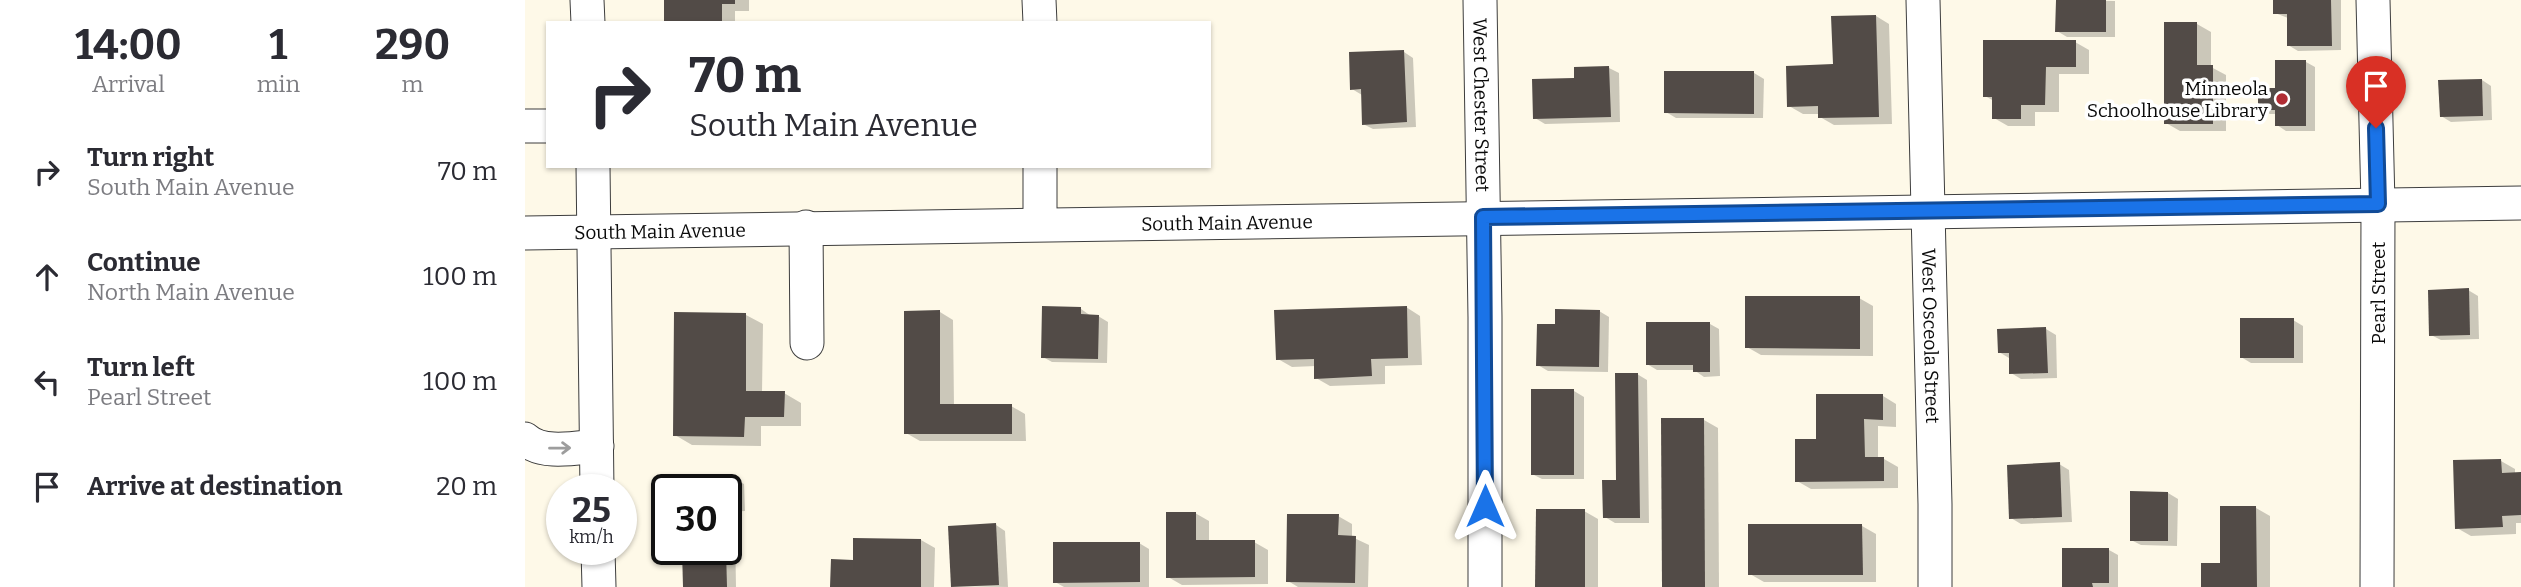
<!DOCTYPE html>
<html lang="en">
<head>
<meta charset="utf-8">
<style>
	body { margin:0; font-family:Bitter,serif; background:#f2f2f3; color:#2b2b33; height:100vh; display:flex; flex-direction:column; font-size:26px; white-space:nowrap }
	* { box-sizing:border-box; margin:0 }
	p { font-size:23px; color:#7c7c81 }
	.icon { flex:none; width:38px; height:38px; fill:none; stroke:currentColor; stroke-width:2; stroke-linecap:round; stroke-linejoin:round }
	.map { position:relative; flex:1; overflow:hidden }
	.sheet { display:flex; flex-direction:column; background:#fff; width:525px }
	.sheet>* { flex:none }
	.top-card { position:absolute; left:21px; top:21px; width:665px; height:147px; border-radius:0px; box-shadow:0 2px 5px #0004; background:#fff; color:#2b2b33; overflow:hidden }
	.speed { position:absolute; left:21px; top:474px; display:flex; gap:14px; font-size:35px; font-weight:700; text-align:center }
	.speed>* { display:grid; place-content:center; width:91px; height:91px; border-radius:50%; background:#fff; box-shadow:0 2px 5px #0004; line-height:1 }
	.speed small { font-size:18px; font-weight:400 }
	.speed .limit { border:4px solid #111; border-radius:10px; background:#fff; color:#111 }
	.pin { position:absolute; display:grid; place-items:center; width:60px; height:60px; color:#fff; margin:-72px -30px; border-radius:50% 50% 50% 0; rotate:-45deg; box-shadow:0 0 7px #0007 }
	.pin .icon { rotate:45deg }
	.me { position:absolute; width:77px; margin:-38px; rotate:0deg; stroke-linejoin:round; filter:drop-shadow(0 0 5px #0008) }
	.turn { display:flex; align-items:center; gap:24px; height:147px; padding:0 28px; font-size:32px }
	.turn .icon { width:91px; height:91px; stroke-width:2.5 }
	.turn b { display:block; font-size:49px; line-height:60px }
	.eta { display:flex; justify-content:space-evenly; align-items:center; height:119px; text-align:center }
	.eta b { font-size:42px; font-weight:700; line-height:49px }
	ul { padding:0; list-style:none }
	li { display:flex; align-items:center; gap:21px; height:105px; padding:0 28px }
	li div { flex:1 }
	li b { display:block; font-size:26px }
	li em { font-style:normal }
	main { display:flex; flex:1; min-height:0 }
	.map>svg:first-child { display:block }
	.shadow { fill:#0003 }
	.building { fill:#524b47 }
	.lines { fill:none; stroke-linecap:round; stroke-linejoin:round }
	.minor-casing { stroke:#3d3d3d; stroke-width:35 }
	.minor { stroke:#fff; stroke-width:33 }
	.oneway { stroke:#9d9d9d }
	.route-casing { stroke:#114b97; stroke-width:18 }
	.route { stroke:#1a73e8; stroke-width:12 }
	.poi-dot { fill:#b02c33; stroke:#fff; stroke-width:2.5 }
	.labels { text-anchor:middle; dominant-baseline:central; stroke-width:7; stroke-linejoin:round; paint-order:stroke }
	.poi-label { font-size:19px; fill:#0a0a0a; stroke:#fff; text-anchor:end }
	.street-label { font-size:19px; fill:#0a0a0a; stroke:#fff }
</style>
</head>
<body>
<main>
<section class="sheet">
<div class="eta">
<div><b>14:00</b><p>Arrival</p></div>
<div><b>1</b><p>min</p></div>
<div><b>290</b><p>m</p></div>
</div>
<ul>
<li><svg class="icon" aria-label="right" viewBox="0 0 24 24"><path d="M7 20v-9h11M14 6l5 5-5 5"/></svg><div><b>Turn right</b><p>South Main Avenue</p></div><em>70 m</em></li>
<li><svg class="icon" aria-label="ahead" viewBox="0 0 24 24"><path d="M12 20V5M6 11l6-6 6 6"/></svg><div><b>Continue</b><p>North Main Avenue</p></div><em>100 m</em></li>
<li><svg class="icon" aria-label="left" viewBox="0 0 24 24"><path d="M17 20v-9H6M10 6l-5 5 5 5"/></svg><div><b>Turn left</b><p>Pearl Street</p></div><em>100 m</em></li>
<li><svg class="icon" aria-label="arrive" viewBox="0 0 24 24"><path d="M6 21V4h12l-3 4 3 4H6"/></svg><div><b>Arrive at destination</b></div><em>20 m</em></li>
</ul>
</section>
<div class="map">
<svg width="1996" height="587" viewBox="0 0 1996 587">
	<rect width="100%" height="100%" fill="#fef9e8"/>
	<g class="shadow">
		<polygon points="141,0 224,0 224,11 210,11 210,23 141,23"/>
		<polygon points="1532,0 1590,1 1590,37 1542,37 1532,31"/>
		<polygon points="1750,0 1816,0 1816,50 1773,51 1763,45 1763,18 1750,13"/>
		<polygon points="1351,16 1364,24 1367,124 1309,125 1295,117 1295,114 1278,114 1264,106 1309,66"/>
		<polygon points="1641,24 1672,24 1686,32 1686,67 1701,75 1701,131 1655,131 1641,123"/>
		<polygon points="1550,42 1564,50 1564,74 1534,74 1534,112 1510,112 1510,126 1483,126 1469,118 1469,101 1460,96"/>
		<polygon points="879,52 888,58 891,127 848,129 838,124 837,95 827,89"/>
		<polygon points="1781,62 1790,67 1790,131 1761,131 1752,125 1751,114 1745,114 1735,109"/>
		<polygon points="1084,68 1094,73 1095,122 1020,124 1010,118 1051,79"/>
		<polygon points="1229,73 1239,79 1238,118 1151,118 1141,112"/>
		<polygon points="1957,80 1966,86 1967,120 1926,122 1916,116"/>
		<polygon points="1943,290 1953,296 1954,339 1916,340 1906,335"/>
		<polygon points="1334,298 1348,306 1348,356 1236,355 1222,347"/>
		<polygon points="881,307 895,316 897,365 860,366 860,384 805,386 791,378 791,366 767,367 753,359"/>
		<polygon points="556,309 566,316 573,316 583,322 582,363 527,362 518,357"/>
		<polygon points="1074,311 1084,317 1083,372 1023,371 1013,365 1031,326"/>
		<polygon points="415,312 428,320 429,406 486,406 500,414 501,441 395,441 381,433"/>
		<polygon points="221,315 238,324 237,393 259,393 276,403 276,426 236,426 236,446 167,445 150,435"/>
		<polygon points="1768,320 1778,326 1778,363 1726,363 1716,357"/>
		<polygon points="1185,324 1194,329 1195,376 1179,377 1169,370 1132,370 1122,364"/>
		<polygon points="1521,329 1531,335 1532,378 1496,379 1486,373 1484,358 1474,352"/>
		<polygon points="1112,374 1122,380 1124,523 1090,523 1080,517 1093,482"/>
		<polygon points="1049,391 1059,397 1059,479 1017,479 1007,474"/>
		<polygon points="1358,396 1371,404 1371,427 1353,426 1353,458 1359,459 1373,467 1373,488 1286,489 1272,481 1293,441"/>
		<polygon points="1179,420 1193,428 1194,587 1139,587"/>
		<polygon points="1976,461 1990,469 1990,474 1996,474 1996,523 1991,523 1991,534 1946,536 1932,528"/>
		<polygon points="1534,464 1544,470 1547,522 1496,524 1486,518"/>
		<polygon points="209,479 219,484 220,511 201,512 201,490 157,490"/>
		<polygon points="1643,493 1653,499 1652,546 1616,545 1606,540"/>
		<polygon points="1731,508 1745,516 1745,587 1677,587 1696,564"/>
		<polygon points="1059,511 1073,519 1073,587 1012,587"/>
		<polygon points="670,513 684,521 684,542 729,542 743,550 743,584 657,585 643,577"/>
		<polygon points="813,516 827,524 827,537 844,545 843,587 773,587 763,581"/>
		<polygon points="201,525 210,529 211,587 160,587 159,550 201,550"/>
		<polygon points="471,525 480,531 483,587 427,586"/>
		<polygon points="1337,526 1351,534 1351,582 1239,582 1225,574"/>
		<polygon points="396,540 410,548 409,587 307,587"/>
		<polygon points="614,543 624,549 624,587 539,587 530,582"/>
		<polygon points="1584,550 1593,555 1593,587 1539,587"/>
	</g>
	<g class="building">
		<polygon points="139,0 210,0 210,4 197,4 197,23 139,23"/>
		<polygon points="1531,0 1581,0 1581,32 1530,32"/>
		<polygon points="1748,0 1806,0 1807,46 1762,46 1762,14 1748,14"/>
		<polygon points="1351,15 1354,117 1293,118 1293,106 1262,107 1261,66 1308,64 1306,16"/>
		<polygon points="1639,22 1672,22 1672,65 1688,65 1688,124 1639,124"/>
		<polygon points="1458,40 1551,40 1551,67 1521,67 1520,105 1496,105 1496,119 1467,119 1467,97 1458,97"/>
		<polygon points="879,50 882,122 837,125 836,89 825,90 824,52"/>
		<polygon points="1750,60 1781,60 1781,126 1750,126 1750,110 1733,110 1733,88 1750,88"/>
		<polygon points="1084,66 1086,117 1008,119 1007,79 1049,78 1049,67"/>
		<polygon points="1139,71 1229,71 1229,114 1139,113"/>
		<polygon points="1957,79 1958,116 1915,117 1913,80"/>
		<polygon points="1944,288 1945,335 1904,336 1903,290"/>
		<polygon points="1220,296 1335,296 1335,349 1220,348"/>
		<polygon points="517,306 556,307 556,314 574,315 573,359 516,358"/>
		<polygon points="882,306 883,358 846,359 847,376 789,379 789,359 751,360 749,310"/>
		<polygon points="1030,309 1075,310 1074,367 1011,366 1012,324 1030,324"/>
		<polygon points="415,310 415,404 487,404 487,434 379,434 379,311"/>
		<polygon points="149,312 221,313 221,391 260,391 259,417 220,417 219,437 148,436"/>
		<rect x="1715" y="318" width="54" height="40"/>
		<polygon points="1121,322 1185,322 1185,372 1168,372 1168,365 1121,365"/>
		<polygon points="1521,327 1523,373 1484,374 1484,353 1473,353 1472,329"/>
		<polygon points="1090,373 1113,373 1115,518 1078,518 1077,480 1091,480"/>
		<rect x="1006" y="389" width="43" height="86"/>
		<polygon points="1291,394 1358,394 1358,420 1339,419 1340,457 1359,457 1359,481 1270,482 1270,439 1291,439"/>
		<polygon points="1136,418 1179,418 1180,587 1137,587"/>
		<polygon points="1976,459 1977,473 1996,472 1996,515 1977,516 1978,527 1930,529 1928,460"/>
		<polygon points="1535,462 1537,517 1484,519 1482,465"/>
		<polygon points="209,477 210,507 201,507 201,490 155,490 155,478"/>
		<polygon points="1605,491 1643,492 1643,541 1605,541"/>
		<polygon points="1695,506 1731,506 1732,587 1676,587 1676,563 1695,563"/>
		<polygon points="1011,509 1060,509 1060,587 1010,587"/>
		<polygon points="641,512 671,512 671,540 730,540 730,577 641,578"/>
		<polygon points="762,514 814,514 813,535 831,536 830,583 761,582"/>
		<polygon points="471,523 474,585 426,587 423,526"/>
		<polygon points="1223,524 1337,524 1338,575 1223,575"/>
		<polygon points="328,538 396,539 396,587 305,587 306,559 328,560"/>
		<polygon points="528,542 615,542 615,582 528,583"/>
		<polygon points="1537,548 1584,548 1584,583 1567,583 1568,587 1537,587"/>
		<polygon points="157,550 201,550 202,587 158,587"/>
	</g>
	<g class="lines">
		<g class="minor-casing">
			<g id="minor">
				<polyline points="62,0 63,23"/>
				<polyline points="514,0 515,23"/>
				<path id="s1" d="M955 0 960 317V587"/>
				<path id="s2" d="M1398 0 1410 504V587"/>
				<polyline points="1848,0 1853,204 1852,587"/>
				<polyline points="0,126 23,126"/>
				<polyline points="68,166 72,490"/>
				<polyline points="515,166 515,223"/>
				<polyline points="281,227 282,343"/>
				<path id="s3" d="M0 233 1996 203"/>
				<path d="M0 439C17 455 50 448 72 446"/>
				<polyline points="73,550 74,587"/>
			</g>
		</g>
		<use href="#minor" class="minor"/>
	</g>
	<defs><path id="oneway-shaft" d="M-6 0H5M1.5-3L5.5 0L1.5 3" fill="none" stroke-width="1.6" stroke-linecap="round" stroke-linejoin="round" transform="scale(1.75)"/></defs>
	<use class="oneway" href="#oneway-shaft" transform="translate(35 448) rotate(-1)"/>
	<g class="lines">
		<g class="route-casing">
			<polyline id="route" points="960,506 958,217 1853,204 1851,128"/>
		</g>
		<use href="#route" class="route"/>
	</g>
	<circle class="poi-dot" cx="1757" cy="99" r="7"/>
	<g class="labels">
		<g class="poi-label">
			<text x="1743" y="88">Minneola<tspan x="1743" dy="22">Schoolhouse Library</tspan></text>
		</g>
		<g class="street-label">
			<text stroke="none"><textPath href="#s1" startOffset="105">West Chester Street</textPath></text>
			<text stroke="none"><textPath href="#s3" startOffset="702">South Main Avenue</textPath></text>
			<text stroke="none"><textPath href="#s3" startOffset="135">South Main Avenue</textPath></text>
			<text transform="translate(1853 293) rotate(-90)">Pearl Street</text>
			<text stroke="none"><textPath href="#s2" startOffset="336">West Osceola Street</textPath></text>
		</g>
	</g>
</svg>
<div class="speed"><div>25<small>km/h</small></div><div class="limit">30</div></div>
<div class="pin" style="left:1851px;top:128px;background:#d93025"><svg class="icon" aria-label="arrive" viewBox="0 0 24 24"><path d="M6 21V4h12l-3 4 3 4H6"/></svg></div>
<svg class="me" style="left:960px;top:506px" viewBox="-20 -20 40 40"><path d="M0-17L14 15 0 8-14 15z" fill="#1a73e8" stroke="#fff" stroke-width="4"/></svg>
<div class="top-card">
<div class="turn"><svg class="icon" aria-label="right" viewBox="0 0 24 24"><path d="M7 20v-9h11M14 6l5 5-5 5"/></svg><div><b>70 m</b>South Main Avenue</div></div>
</div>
</div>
</main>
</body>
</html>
